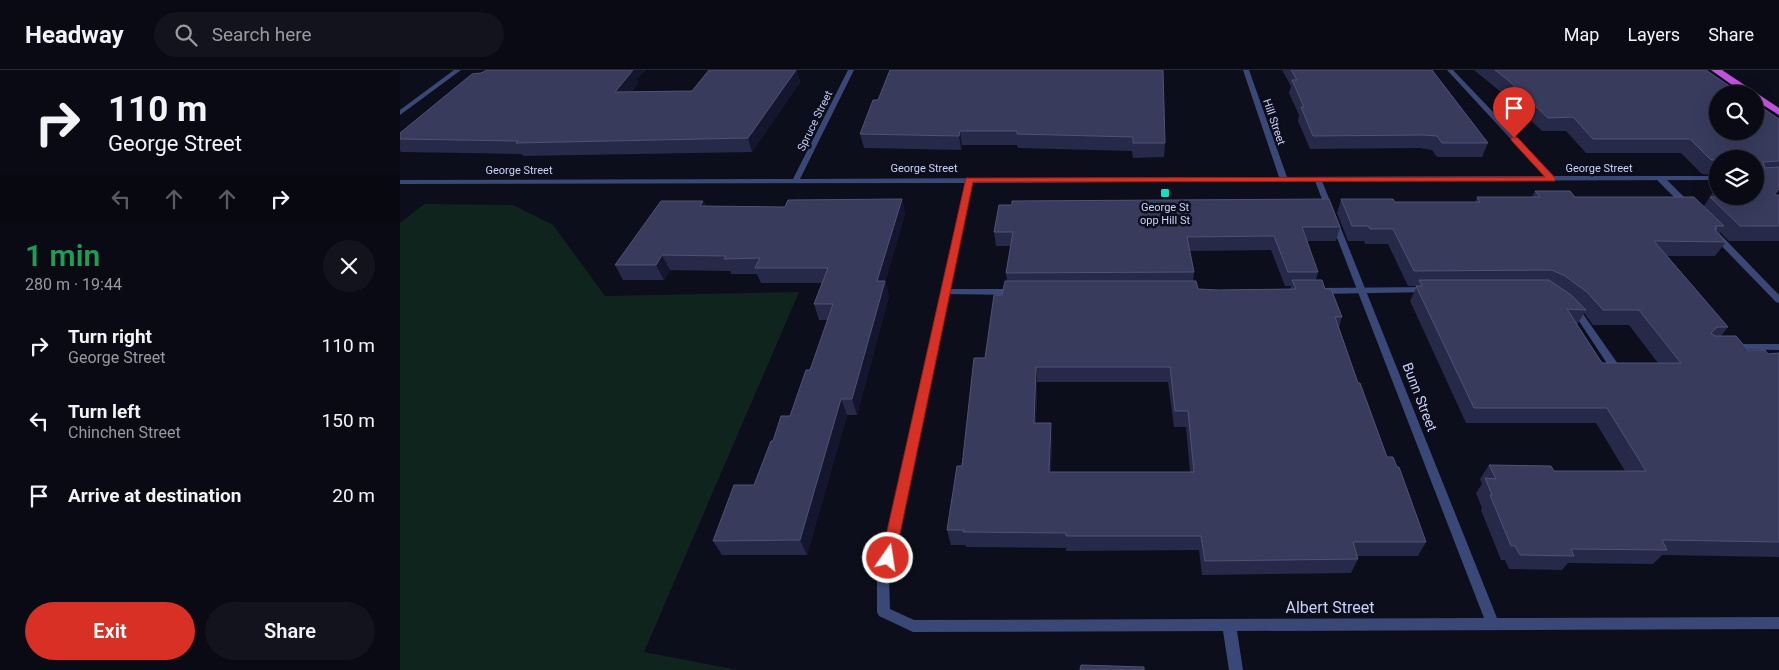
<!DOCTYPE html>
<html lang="en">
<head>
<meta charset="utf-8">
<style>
	body { margin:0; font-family:Roboto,sans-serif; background:#12131d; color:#f1f3f6; height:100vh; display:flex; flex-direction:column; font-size:19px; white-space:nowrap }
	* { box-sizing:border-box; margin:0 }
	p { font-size:16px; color:#999aa0 }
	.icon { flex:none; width:28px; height:28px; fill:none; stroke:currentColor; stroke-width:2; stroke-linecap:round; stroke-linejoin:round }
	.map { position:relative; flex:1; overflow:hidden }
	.sheet { display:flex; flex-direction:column; background:#090a14; width:400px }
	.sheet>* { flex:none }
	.guide { background:#090a14; color:#f1f3f6; overflow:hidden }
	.tools { position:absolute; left:1309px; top:15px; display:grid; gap:10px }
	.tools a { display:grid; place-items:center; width:55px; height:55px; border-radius:50%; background:#090a14; box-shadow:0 5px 20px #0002,0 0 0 1px #292b34; font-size:25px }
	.pin { position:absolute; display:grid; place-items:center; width:42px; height:42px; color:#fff; margin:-51px -21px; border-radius:50% 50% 50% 0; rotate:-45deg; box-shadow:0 0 5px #0007 }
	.pin .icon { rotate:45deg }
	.me { position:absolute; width:55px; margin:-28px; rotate:13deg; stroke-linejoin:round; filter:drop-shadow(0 0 4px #0008) }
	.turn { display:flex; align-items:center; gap:18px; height:105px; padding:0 25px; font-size:22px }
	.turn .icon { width:65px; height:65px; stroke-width:2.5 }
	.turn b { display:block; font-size:35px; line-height:42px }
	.lanes { display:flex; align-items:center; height:48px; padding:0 25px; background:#0003; justify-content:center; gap:25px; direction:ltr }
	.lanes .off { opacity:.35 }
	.round { display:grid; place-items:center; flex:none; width:52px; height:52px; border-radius:26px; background:#12131d }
	.overview { display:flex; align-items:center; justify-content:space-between; height:85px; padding:0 25px }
	h1 { font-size:30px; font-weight:600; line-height:38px; color:#1e9e55 }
	.button { display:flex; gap:10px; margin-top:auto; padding:10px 25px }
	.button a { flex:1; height:58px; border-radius:30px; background:#d93025; color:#fff; font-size:20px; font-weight:600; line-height:58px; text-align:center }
	.button a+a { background:#12131d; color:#f1f3f6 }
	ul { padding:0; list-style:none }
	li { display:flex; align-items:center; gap:15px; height:75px; padding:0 25px }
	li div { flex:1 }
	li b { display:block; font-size:19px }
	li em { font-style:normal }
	header { display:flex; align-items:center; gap:30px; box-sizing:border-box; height:70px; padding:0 25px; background:#090a14; border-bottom:1px solid #292b34 }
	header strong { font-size:24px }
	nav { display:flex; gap:28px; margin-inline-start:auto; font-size:18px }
	.search { width:350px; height:45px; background:#12131d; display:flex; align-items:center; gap:12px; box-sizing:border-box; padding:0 18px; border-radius:28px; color:#999aa0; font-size:19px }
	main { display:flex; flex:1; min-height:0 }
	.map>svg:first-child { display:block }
	.green { fill:#10241e }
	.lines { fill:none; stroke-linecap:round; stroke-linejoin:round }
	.service { fill:#3a4877; fill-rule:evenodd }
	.minor { fill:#3a4877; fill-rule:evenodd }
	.trunk { fill:#c252de; fill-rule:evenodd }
	.wall { fill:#262948; fill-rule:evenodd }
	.shaded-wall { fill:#14162e }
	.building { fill:#383b5c; stroke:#4f5275; fill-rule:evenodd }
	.route { fill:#d93025; stroke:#8d1f18 }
	.poi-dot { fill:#0fe2bf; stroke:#0c0e1b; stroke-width:2 }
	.labels { text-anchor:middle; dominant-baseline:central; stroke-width:5; stroke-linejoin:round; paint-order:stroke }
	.far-street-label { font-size:11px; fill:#cad1fb; stroke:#0c0e1b }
	.far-poi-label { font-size:11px; fill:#cad1fb; stroke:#0c0e1b }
	.street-label { font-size:14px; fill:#cad1fb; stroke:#0c0e1b }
	.near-street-label { font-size:16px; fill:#cad1fb; stroke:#0c0e1b }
</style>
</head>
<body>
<header>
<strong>Headway</strong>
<div class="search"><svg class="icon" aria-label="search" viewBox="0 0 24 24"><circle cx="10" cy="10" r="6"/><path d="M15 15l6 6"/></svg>Search here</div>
<nav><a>Map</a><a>Layers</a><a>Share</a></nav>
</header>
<main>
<section class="sheet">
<div class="guide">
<div class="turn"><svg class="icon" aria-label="right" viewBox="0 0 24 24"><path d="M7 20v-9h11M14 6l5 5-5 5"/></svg><div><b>110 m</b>George Street</div></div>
<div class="lanes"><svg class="icon off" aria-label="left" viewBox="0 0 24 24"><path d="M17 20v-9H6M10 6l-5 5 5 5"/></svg><svg class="icon off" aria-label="ahead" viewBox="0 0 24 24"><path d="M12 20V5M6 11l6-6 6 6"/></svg><svg class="icon off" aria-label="ahead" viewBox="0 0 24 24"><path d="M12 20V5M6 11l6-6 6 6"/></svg><svg class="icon" aria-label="right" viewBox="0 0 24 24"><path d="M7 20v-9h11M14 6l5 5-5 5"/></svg></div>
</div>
<div class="overview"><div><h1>1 min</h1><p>280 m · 19:44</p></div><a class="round"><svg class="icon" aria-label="close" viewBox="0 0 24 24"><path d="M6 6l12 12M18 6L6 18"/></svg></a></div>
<ul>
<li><svg class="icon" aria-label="right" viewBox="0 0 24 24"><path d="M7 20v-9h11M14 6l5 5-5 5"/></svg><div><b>Turn right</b><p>George Street</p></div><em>110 m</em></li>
<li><svg class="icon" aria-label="left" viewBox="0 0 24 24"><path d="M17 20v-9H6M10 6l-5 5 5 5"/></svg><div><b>Turn left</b><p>Chinchen Street</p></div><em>150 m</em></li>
<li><svg class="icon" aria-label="arrive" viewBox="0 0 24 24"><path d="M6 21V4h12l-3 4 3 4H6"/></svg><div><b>Arrive at destination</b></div><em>20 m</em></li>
</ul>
<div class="button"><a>Exit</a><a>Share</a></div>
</section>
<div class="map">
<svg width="1379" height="600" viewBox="0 0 1379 600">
	<rect width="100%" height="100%" fill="#0c0e1b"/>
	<polygon class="green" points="24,134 113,135 153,155 205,226 399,222 244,582 338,600 0,600 0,153"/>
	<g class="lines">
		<g class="service">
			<polygon points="1258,107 1264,107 1291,134 1291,138 1285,138 1258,111"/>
			<polygon points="1312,162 1318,162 1379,225 1379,233 1376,232 1312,166"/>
			<polygon points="1028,217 1031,218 1032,220 1031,222 920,224 916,221 920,218"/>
			<polygon points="546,219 615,219 619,222 615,225 543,224 542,222 543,220"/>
			<polygon points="1172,235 1181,241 1218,294 1219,296 1218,298 1210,298 1175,245 1167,238"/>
			<polygon points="1334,274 1379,274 1379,280 1331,279 1329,277"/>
		</g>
		<g class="minor">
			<polygon points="54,0 61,0 0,45 0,40"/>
			<path d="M448 0H454L400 109 879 107 843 0H849L887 107 1145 106 1047 0H1053L1154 106H1318V110L922 111 1097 548 1379 547V559L837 561 843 600H829L823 561 513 562 479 546 477 542V507L565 113 0 114V110L393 109ZM915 111 1084 548 514 550 490 539 489 507 572 113Z"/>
		</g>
		<polygon class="trunk" points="1311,0 1322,0 1379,38 1379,45 1355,30 1355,24 1345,24"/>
	</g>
	<g class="wall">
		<polygon points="87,0 245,0 237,9 238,13 231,22 292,21 309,0 398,0 397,2 400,12 352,82 123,86 122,84 1,82 0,81 0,63"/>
		<polygon points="490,0 765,73 764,87 733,88 732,81 618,78 617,75 562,75 561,80 464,78 460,64 478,30"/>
		<polygon points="882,0 1032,0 1088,73 1082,87 1037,87 1032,80 1020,78 910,79 898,51 899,45 889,23 891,16"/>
		<path d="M1074 0H1306L1379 49V119L1374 125H1379V171H1329L1320 162 1319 164 1326 172 1315 186H1267L1328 257 1321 266 1348 280 1368 284 1379 283V487L1262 485 1253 494 1168 493 1162 500 1109 499 1105 490H1101L1081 440 1082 438 1076 423 1082 414 1080 409 1089 395 1154 401H1225L1196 353H1066L1010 231 1017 216H1008L988 174H965L964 171H948L937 143 941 129 995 132H1075L1077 127H1132L1135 121 1175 127 1304 136 1313 122 1355 126V89H1318V120L1310 112 1314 105 1302 104 1281 83H1186L1166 61H1142L1102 23ZM1184 243 1193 255H1229L1258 293H1202L1177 255Z"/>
		<polygon points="502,129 505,144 485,212 489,226 457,345 447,345 407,485 322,485 313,471 354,415 373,371 390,346 410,300 428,250 419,250 414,234 422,213 361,213 357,204 331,204 330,201 270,200 264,210 223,210 215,195 303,131 306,136 385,137"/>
		<path d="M599 135 940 157 936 171H907L918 202 916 210 925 219 942 247 939 257 958 313 987 387 1026 472 1018 486H957L958 489 951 503 802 505 799 480 666 481V478L566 477V475H551L547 460 585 288 602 225 607 211 606 203 611 176H596L594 162ZM871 180 885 216H891L890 219 818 220 798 219 793 211 794 202 790 181ZM637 312H768L774 357H786L790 402H651L652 368 636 353Z"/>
	</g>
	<g class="shaded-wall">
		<polygon points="228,0 245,0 237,9 238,13 220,34 215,22"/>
		<polygon points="387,0 398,0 397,2 400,12 352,82 348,68"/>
		<polygon points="560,61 562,75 561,80 559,66"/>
		<polygon points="502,129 505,144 485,212 489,226 457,345 452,329 477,211"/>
		<polygon points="303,131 309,145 300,136"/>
		<polygon points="262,185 270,200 264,210 256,195"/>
		<polygon points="636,297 637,312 635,368 634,353"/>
		<polygon points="441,329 447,345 407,485 400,470"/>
		<polygon points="651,353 652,368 650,418 649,402"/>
	</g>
	<g class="building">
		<polygon points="87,0 233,0 215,22 292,21 309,0 396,0 348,68 116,73 118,71 0,69 0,63 72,4 81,3"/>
		<polygon points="490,0 763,0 765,73 733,73 733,67 617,64 617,61 560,61 559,66 460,64 473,30 478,30"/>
		<polygon points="891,0 1032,0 1088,73 1042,73 1037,66 1024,65 913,66 901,37 904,37 892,10 897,10"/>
		<polygon points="1095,0 1306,0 1341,24 1318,24 1318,61 1355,61 1355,33 1379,49 1379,91 1363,92 1365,98 1379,97 1379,119 1374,125 1379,125 1379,156 1340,156 1310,127 1318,127 1313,122 1318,122 1318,126 1355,126 1355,89 1318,89 1318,90 1311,90 1290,69 1193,69 1173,47 1148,48 1108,10"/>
		<polygon points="1135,121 1170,121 1175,127 1294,127 1324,156 1315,156 1317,159 1314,159 1326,172 1254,171 1328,257 1317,257 1311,263 1315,266 1336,266 1348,280 1365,280 1368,284 1379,283 1379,472 1262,470 1267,480 1171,479 1174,486 1120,485 1115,476 1111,476 1090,425 1092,425 1085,408 1096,409 1089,395 1151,396 1154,401 1246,401 1207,338 1074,338 1016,216 1022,216 1019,210 1149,210 1171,225 1186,240 1167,239 1202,293 1281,293 1239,240 1203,240 1187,222 1165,206 1152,200 1014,201 993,159 970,159 968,156 952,156 941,129 993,129 995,132 1080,132 1077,127 1140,127"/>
		<polygon points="502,129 477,211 485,211 452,329 441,329 400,470 313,471 334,415 354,415 371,371 373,371 381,346 390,346 406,300 410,300 433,234 414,234 428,198 355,198 360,188 324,189 326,186 262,185 256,195 215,195 261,131 303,131 300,136 385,137 388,130"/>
		<polygon points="929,129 940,157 902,157 918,202 888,202 874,166 787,167 794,202 606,203 613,162 594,162 599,135 612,135 612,131"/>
		<path d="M892 210H922L925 219H931L942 247H935L958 313H960L987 387H993L997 397H999L1026 472H953L958 489 805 491 801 466H666V463L563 462 564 460H547L557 396H562L574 288H585L594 225H602L605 211H796L798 219 818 220 896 219ZM636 297H770L775 341H788L794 402H649L651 353H634Z"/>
		<polygon points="681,595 744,597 744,600 680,600"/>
	</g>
	<polygon class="route" points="1111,67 1117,67 1155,108 1155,111 573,112 495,488 493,493 488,495 483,493 481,488 566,108 1145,107 1111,70"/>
	<rect class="poi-dot" x="760" y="118" width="10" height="10" rx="2.5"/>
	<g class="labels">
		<g class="far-street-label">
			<text transform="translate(415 51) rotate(-64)">Spruce Street</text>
			<text transform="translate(874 52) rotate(71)">Hill Street</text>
			<text x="524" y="98">George Street</text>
			<text x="1199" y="98">George Street</text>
			<text x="119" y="100">George Street</text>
		</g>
		<g class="far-poi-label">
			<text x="765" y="137">George St<tspan x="765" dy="13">opp Hill St</tspan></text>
		</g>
		<g class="street-label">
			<text transform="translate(1020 327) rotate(69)">Bunn Street</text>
		</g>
		<g class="near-street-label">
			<text x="930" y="537">Albert Street</text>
		</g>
	</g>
</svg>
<div class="tools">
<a><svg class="icon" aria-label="search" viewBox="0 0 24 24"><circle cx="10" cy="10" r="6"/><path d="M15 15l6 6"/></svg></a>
<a><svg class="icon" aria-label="layers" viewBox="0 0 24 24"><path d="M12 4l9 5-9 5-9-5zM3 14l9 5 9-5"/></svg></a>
</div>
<div class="pin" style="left:1114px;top:68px;background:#d93025"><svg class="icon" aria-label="arrive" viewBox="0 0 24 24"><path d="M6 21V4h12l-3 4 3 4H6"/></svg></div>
<svg class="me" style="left:488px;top:488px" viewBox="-20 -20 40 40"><circle r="17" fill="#d93025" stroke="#fff" stroke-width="3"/><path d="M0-11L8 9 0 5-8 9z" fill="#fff"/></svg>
</div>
</main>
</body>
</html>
